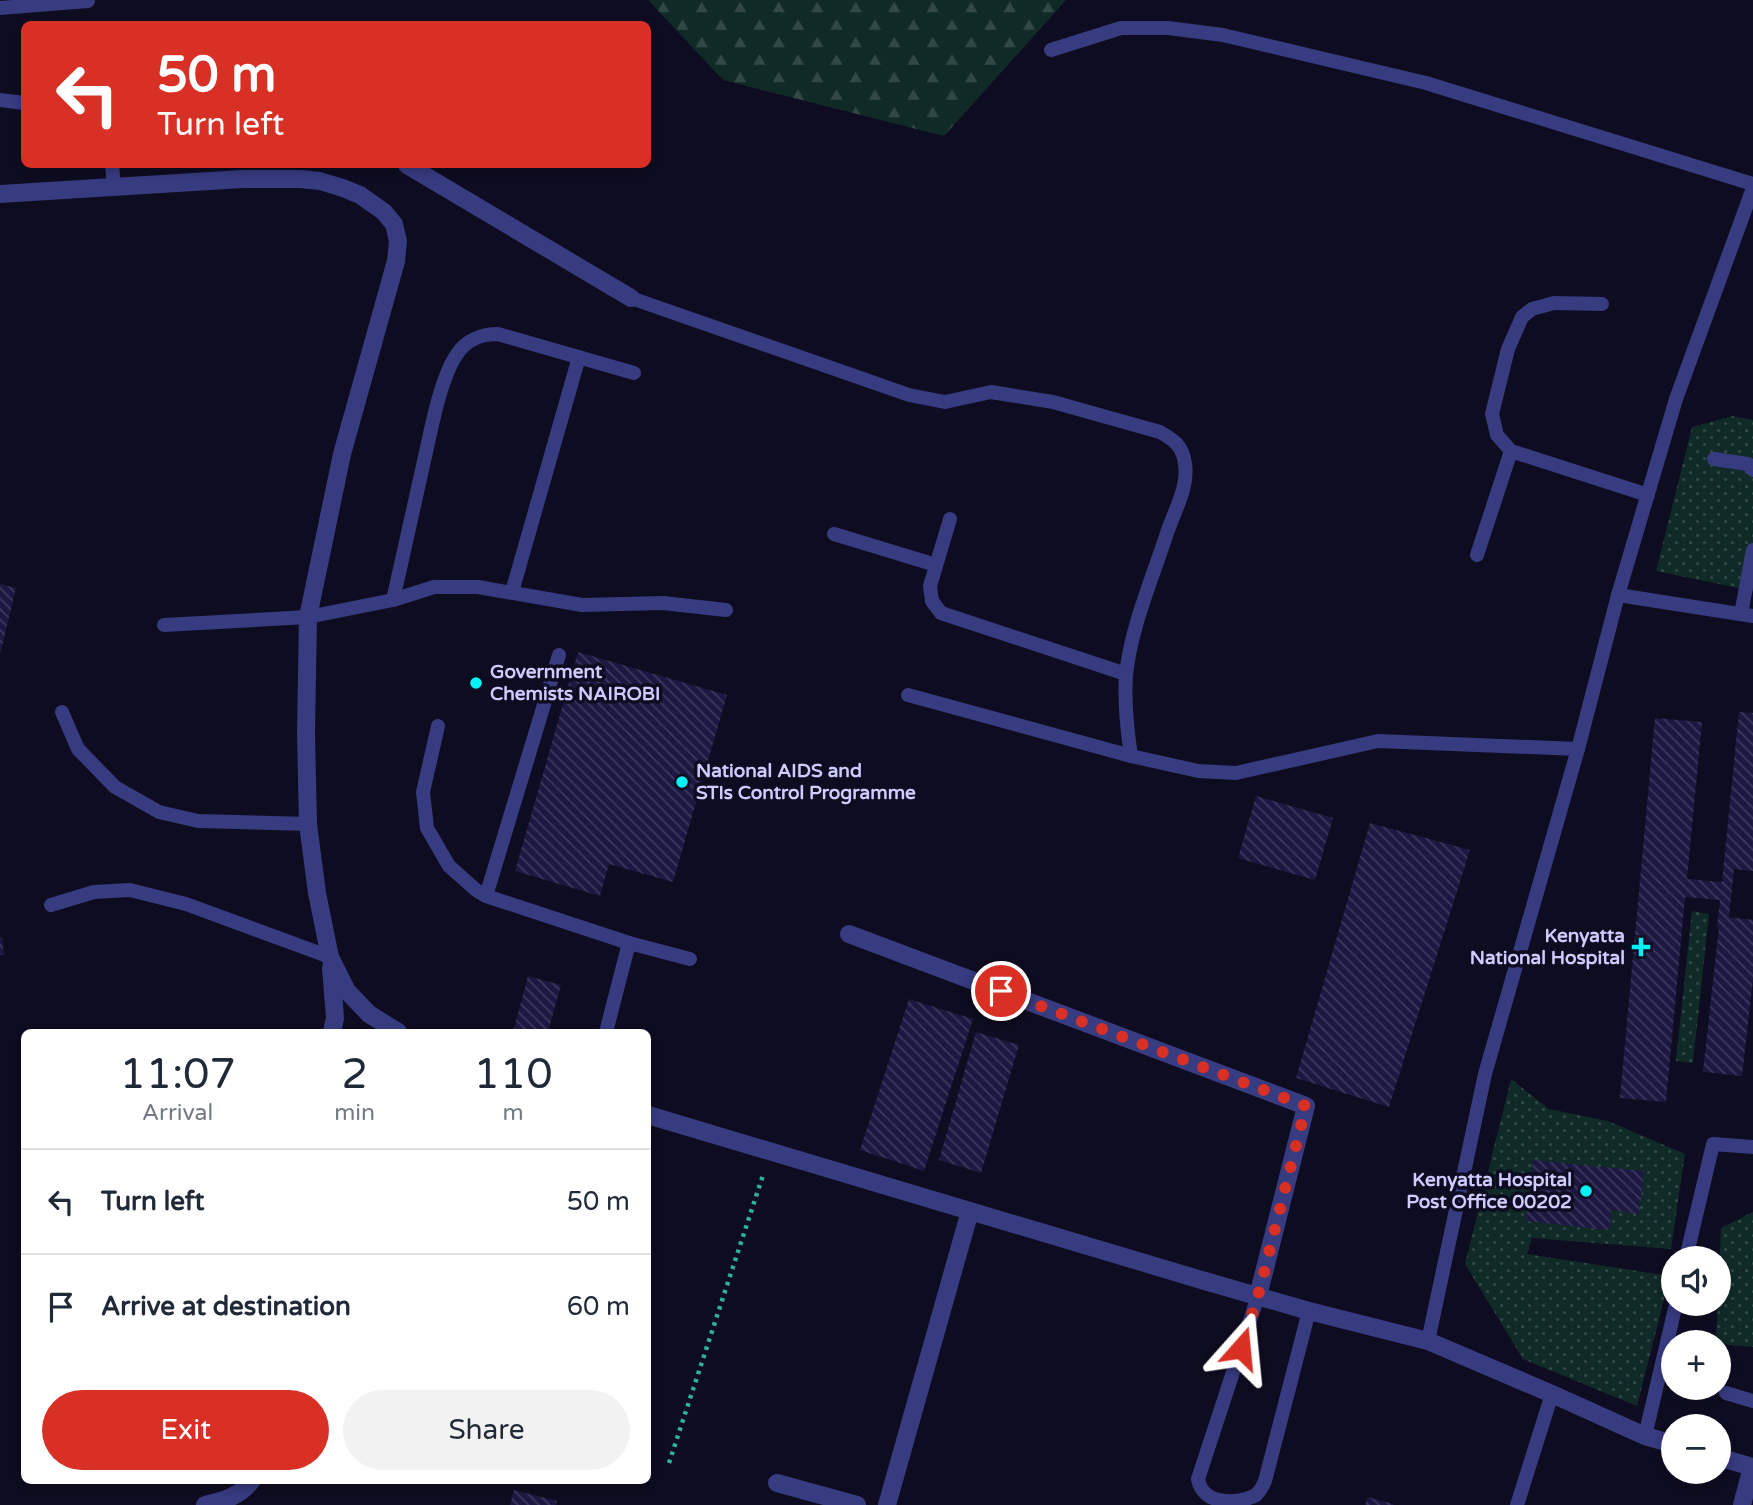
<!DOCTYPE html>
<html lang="en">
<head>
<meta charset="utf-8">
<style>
	body { margin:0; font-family:"Varela Round",sans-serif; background:#f2f2f3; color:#1f2937; height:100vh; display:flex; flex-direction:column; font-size:26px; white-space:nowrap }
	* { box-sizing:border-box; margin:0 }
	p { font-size:23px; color:#747a83 }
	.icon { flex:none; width:38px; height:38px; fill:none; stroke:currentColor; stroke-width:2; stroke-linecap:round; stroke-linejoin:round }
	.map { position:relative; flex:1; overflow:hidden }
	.drawer { position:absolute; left:21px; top:1029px; width:630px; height:455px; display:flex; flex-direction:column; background:#fff; border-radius:10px; box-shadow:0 4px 10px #0003 }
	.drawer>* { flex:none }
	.top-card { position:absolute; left:21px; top:21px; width:630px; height:147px; border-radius:10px; box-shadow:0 4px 10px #0003; background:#d93025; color:#fff; overflow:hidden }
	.buttons { position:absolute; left:1661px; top:1246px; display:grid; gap:14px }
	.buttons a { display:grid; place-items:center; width:70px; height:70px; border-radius:50%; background:#fff; box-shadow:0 4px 10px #0003; font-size:35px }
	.pin { position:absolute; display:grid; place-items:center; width:60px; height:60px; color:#fff; margin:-30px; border:4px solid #fff; border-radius:50%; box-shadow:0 2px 7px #0007 }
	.me { position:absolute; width:77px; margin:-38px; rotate:18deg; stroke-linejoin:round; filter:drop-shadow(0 0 5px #0008) }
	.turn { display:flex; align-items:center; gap:24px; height:147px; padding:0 21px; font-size:32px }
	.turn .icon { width:91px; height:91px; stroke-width:2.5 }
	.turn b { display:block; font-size:49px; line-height:60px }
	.eta { display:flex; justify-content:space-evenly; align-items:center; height:119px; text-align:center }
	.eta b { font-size:42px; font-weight:600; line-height:49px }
	.button { display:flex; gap:14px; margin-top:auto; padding:14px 21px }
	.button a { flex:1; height:80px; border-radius:42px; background:#d93025; color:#fff; font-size:28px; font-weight:600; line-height:80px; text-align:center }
	.button a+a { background:#f2f2f3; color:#1f2937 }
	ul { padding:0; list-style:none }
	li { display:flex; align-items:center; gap:21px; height:105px; padding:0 21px; border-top:2px solid #e0e1e3 }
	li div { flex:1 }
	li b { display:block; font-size:26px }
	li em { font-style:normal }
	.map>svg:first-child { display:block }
	.green { fill:url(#green-dots) }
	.forest { fill:url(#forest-firs) }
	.building { fill:url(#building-back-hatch) }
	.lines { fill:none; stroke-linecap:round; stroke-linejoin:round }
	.path { stroke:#2db29e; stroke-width:4.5; stroke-dasharray:3.5 5; stroke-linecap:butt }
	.lane { stroke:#373b7f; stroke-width:14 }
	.street { stroke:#373b7f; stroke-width:18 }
	.route { stroke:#d93025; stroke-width:12; stroke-dasharray:0 21.6 }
	.poi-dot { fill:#00f3f6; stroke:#0e0c20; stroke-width:2.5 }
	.labels { text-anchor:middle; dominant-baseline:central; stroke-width:7; stroke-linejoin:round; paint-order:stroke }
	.poi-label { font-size:19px; font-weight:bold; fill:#cdcbff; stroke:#0e0c20; text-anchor:start }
</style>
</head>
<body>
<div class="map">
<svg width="1753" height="1505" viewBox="0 0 1753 1505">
	<defs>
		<pattern id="green-dots" width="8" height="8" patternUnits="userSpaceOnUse" patternTransform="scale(1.75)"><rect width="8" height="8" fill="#102a27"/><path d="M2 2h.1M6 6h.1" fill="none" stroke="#324847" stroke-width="1.8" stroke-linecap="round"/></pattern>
		<pattern id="forest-firs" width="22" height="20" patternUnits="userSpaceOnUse" patternTransform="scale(1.75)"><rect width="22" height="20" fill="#102a27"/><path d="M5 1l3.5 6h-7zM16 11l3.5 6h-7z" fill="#324847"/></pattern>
		<pattern id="building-back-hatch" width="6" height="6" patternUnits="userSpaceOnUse" patternTransform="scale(1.75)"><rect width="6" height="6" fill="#1d1841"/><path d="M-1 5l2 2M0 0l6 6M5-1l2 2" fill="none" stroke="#3d385e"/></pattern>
	</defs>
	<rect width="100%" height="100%" fill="#0e0c20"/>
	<g class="green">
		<polygon points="1733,416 1753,420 1753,591 1656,571 1692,427"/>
		<polygon points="1692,911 1709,914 1693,1063 1676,1061"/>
		<polygon points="1511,1079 1549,1109 1608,1121 1685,1154 1671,1249 1532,1238 1527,1254 1670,1276 1637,1406 1523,1359 1465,1264"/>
		<polygon points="1753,1212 1753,1347 1719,1344 1718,1342 1716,1342 1721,1228"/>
	</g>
	<polygon class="forest" points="648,0 1066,0 944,136 723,80"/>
	<g class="building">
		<polygon points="0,584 16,588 1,651 0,651"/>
		<polygon points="578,652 727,695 673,882 609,864 600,896 515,871"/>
		<polygon points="1739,712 1753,713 1753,871 1734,869 1729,917 1753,920 1753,979 1742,1076 1703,1072 1719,927 1717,927 1720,900 1685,897 1666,1102 1620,1098 1655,718 1702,722 1687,879 1722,882"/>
		<polygon points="1256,796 1333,818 1315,880 1238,858"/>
		<polygon points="1370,823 1470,850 1389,1107 1296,1078"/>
		<polygon points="2,937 4,955 0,955 0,938"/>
		<polygon points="528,976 561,985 548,1032 513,1032"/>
		<polygon points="909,999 973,1019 924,1171 860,1150"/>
		<polygon points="976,1032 1019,1045 981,1173 939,1160"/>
		<polygon points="1533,1160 1644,1171 1639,1214 1611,1210 1609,1230 1526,1221"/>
		<polygon points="514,1490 557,1501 556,1505 510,1505"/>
		<polygon points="1368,1497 1393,1504 1393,1505 1365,1505"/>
	</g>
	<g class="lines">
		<polyline class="path" points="669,1463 763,1175"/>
		<g class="lane">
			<polyline points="0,8 88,1"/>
			<polyline points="1051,50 1121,28 1168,28 1223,35 1426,83 1753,184"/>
			<polyline points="0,100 24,103"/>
			<polyline points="112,164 114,187"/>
			<path d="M631 298 909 395 945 402 991 392 1053 402 1160 432C1174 440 1183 446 1185 464 1189 488 1173 513 1166 536 1152 579 1130 630 1126 676 1124 703 1127 729 1131 756L1198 771 1236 773 1378 741 1578 749"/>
			<polyline points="1602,304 1554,303 1532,309 1522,317 1508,349 1492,414 1497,435 1511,451 1648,495"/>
			<polyline points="1714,459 1748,464 1753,470"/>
			<polyline points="950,519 930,586 932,601 941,613 1126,674"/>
			<polyline points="834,534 936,565"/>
			<polyline points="1477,555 1511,451"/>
			<polyline points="512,592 579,357"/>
			<polyline points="1618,595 1753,616"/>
			<polyline points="393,600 434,587 478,587 582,605 663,603 726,610"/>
			<polyline points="1741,614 1753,550"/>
			<path d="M164 625 308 617 393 600C404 551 415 501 426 452 432 425 441 377 457 354 466 340 482 334 498 334L634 373"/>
			<polyline points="908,695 1131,756"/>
			<polyline points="62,712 78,749 115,787 159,812 198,821 308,824"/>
			<polyline points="438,726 423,792 427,828 449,866 476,890 486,896 629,943"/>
			<polyline points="486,896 559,655"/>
			<polyline points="51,905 94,892 130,890 186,904 330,957"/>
			<polyline points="606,1032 629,943 690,959"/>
			<polyline points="1686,1258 1713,1144 1753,1147"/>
			<path d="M1258 1296 1198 1479C1202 1505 1237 1505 1256 1495 1260 1491 1263 1486 1265 1481L1309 1311"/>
			<polyline points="1428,1341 1485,1074 1578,749 1618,595 1676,399 1753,188"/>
			<polyline points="1726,1393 1753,1401"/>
			<polyline points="1645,1436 1676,1304"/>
			<polyline points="1517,1505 1552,1394"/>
		</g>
		<g class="street">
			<polyline points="407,165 631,298"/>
			<polyline points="0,194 242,179 300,179 320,181 343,188 360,195 384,212 394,224 398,241 396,261 342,454 308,617 306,733 308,824 317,893 330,957 347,991 369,1014 398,1032"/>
			<polyline points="849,934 1306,1106 1258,1296"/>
			<polyline points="331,968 335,1018 332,1032"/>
			<polyline points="648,1115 1205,1281 1309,1311 1428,1341 1552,1394 1645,1436 1673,1444"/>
			<polyline points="1718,1457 1753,1467"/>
			<polyline points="777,1483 857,1505"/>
			<path d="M205 1505C223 1501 241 1496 252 1480"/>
			<polyline points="887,1505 970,1211"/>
			<polyline points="1742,1505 1752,1467"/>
		</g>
	</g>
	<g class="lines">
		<polyline class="route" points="1001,991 1306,1106 1258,1296 1241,1348"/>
	</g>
	<g class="poi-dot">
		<circle cx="476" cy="683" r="7"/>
		<circle cx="682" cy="782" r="7"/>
		<path d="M1637.5 936.5h7v7h7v7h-7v7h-7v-7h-7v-7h7z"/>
		<circle cx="1586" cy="1191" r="7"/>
	</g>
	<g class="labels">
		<g class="poi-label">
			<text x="490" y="672">Government<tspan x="490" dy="22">Chemists NAIROBI</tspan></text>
			<text x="696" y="771">National AIDS and<tspan x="696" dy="22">STIs Control Programme</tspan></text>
			<text x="1625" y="936" text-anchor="end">Kenyatta<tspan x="1625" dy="22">National Hospital</tspan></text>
			<text x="1572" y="1180" text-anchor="end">Kenyatta Hospital<tspan x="1572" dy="22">Post Office 00202</tspan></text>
		</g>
	</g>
</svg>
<div class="buttons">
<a><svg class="icon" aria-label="sound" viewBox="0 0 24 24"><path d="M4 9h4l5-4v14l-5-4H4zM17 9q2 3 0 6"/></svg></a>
<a>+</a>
<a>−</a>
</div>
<div class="pin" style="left:1001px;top:991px;background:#d93025"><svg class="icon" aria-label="arrive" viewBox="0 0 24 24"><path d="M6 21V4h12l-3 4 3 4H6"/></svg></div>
<svg class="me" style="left:1241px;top:1348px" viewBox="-20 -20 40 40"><path d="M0-17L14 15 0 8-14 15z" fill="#d93025" stroke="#fff" stroke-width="4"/></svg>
<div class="top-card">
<div class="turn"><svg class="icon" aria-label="left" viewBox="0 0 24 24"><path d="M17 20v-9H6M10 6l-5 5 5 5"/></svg><div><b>50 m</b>Turn left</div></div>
</div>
<section class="drawer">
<div class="eta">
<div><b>11:07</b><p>Arrival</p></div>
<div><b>2</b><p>min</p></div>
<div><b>110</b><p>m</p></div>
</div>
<ul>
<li><svg class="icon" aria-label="left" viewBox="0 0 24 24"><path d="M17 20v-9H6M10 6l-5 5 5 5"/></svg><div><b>Turn left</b></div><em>50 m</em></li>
<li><svg class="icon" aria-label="arrive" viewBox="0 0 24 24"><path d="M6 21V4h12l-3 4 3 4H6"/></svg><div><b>Arrive at destination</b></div><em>60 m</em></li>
</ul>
<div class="button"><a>Exit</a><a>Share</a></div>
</section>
</div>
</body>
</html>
